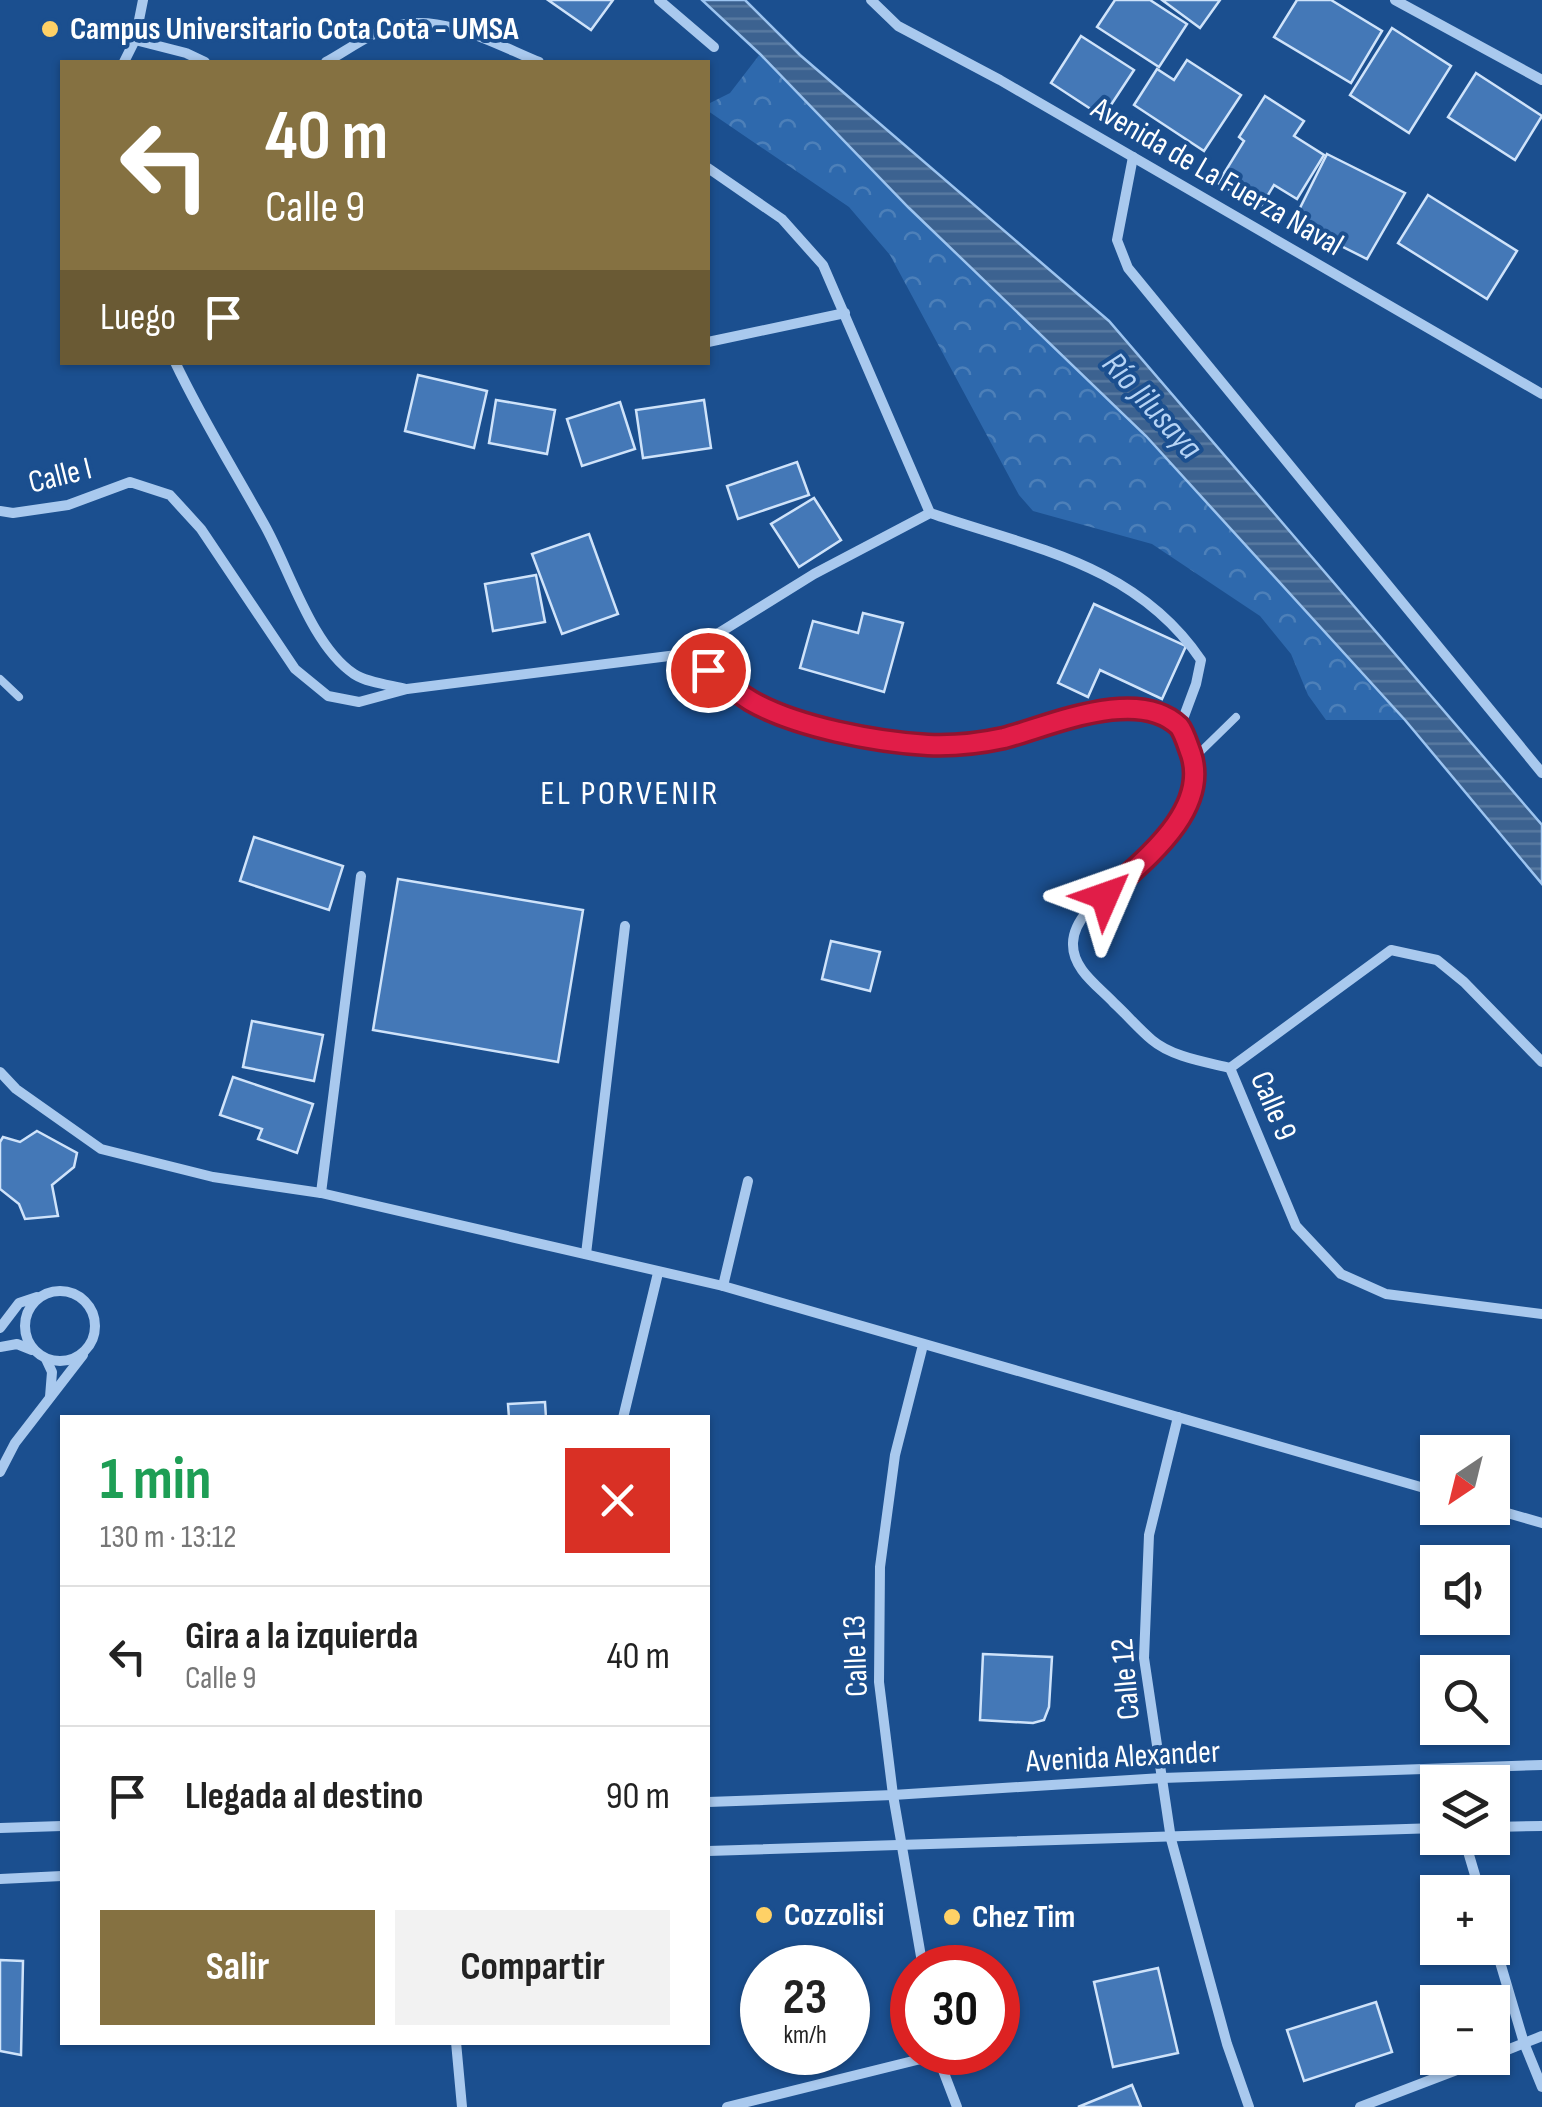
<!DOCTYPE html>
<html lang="es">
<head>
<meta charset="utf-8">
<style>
	body { margin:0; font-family:"Sofia Sans Condensed",sans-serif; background:#f2f2f2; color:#222; height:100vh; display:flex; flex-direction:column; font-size:38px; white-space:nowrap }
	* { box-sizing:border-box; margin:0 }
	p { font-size:32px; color:#767676 }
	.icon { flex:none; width:55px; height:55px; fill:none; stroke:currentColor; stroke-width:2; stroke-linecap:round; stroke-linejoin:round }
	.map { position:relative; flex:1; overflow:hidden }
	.side { position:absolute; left:60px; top:1415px; width:650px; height:630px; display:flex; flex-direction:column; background:#fff; border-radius:0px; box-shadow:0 2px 8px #0004 }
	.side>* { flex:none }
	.guide { position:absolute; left:60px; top:60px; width:650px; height:305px; border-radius:0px; box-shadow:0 2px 8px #0004; background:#857141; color:#fff; overflow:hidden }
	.needle { width:65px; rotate:215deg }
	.controls { position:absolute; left:1420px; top:1435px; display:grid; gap:20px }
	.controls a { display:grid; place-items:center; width:90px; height:90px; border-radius:0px; background:#fff; box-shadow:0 2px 8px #0004; font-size:50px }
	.speed { position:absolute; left:740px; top:1945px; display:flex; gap:20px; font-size:50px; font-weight:700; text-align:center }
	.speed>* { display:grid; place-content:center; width:130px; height:130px; border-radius:50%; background:#fff; box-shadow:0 2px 8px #0004; line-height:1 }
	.speed small { font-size:25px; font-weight:400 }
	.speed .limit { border:15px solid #d22; background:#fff; color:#111 }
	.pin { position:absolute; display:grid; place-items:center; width:85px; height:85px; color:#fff; margin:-42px; border:5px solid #fff; border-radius:50%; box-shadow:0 2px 10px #0007 }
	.me { position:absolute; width:110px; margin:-55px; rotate:47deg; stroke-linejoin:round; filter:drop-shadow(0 0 8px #0008) }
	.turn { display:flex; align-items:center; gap:35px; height:210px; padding:0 40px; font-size:45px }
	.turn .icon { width:130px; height:130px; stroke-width:2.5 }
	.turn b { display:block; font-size:70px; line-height:85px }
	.then { display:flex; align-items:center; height:95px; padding:0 40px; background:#0003; gap:20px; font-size:38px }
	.round { display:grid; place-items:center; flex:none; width:105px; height:105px; border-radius:0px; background:#f2f2f2 }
	.summary { display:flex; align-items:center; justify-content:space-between; height:170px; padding:0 40px }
	h1 { font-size:60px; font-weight:700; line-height:75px; color:#1e9e55 }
	.action { display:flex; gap:20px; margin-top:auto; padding:20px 40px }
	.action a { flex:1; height:115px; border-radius:0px; background:#857141; color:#fff; font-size:40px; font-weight:700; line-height:115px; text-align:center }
	.action a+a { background:#f2f2f2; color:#222 }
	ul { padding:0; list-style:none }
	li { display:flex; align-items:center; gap:30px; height:140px; padding:0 40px; border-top:2px solid #e0e0e0 }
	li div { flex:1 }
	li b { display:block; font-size:38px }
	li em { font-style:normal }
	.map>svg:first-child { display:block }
	.forest { fill:url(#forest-crowns) }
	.water { fill:url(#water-rules); stroke:#9cc4f0; stroke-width:2.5 }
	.building { fill:#4478b7; stroke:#cfe3fa; stroke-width:2.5 }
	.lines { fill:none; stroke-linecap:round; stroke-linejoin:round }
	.service { stroke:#a9c9ee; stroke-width:8 }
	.minor { stroke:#a9c9ee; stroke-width:10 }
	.route-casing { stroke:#92132f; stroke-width:25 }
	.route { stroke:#e11d48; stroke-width:18 }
	.poi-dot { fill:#ffd166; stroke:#1b4f8f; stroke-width:4 }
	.labels { text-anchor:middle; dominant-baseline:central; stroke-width:8; stroke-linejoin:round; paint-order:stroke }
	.poi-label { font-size:32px; font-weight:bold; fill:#fff; stroke:#1b4f8f; text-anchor:start }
	.street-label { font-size:32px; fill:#fff; stroke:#1b4f8f }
	.water-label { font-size:35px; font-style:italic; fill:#b5d3f5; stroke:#1b4f8f }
	.neighbourhood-label { font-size:35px; letter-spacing:2.5px; fill:#fff; stroke:#1b4f8f }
</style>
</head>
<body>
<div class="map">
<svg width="1542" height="2107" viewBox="0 0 1542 2107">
	<defs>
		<pattern id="forest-crowns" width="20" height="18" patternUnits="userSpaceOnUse" patternTransform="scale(2.5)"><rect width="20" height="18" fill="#2e69ad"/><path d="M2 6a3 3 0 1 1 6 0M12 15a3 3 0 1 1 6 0" fill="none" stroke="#4d80b9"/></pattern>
		<pattern id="water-rules" width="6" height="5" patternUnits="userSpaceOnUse" patternTransform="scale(2.5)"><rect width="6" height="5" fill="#3c6290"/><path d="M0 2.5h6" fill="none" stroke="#597aa1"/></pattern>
	</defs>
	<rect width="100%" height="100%" fill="#1b4f8f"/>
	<polygon class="forest" points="760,54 909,208 1146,436 1405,720 1326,720 1308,695 1291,654 1260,616 1152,544 1033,511 1019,495 890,255 849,207 708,111 708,104 730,93"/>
	<polygon class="water" points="702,0 745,0 800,55 1109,321 1542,825 1542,884 1405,720 1146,436 909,208 760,54"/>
	<g class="building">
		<polygon points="548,0 613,0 591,30"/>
		<polygon points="1115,0 1150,0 1187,24 1159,67 1097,27"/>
		<polygon points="1162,0 1220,0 1200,28"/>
		<polygon points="1297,0 1331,0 1382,31 1351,83 1274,37"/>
		<polygon points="1392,28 1451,66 1409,133 1350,95"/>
		<polygon points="1081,36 1134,70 1103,117 1051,83"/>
		<polygon points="1187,60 1241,95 1204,151 1134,105 1157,69 1174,80"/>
		<polygon points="1476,73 1542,116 1515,160 1448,117"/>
		<polygon points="1265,96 1304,121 1294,136 1324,155 1297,199 1274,185 1260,208 1218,183 1244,141 1239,137"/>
		<polygon points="1327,154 1405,193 1367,259 1293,222"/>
		<polygon points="1428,195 1517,251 1487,299 1398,243"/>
		<polygon points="418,375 487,391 474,448 405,431"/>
		<polygon points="496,400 555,410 547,454 489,443"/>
		<polygon points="704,400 711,448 643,458 636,410"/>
		<polygon points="620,402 635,449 582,466 567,419"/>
		<polygon points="797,462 809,495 738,519 727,486"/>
		<polygon points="814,498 841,540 799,567 771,524"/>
		<polygon points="589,534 618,614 562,634 532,554"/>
		<polygon points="536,575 545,622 493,631 485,584"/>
		<polygon points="1094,604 1186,646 1162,699 1100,670 1088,697 1058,683"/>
		<polygon points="863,613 903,623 884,692 800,668 813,621 858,633"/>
		<polygon points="254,837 343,866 329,910 240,881"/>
		<polygon points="398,879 583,910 558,1062 373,1030"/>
		<polygon points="831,941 880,952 870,991 822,979"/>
		<polygon points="252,1021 323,1035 314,1081 243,1067"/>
		<polygon points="233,1077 313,1104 297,1153 258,1139 262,1129 220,1115"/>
		<polygon points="37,1131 77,1153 74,1167 52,1185 58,1216 25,1219 19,1204 0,1189 0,1142 3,1137 20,1142"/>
		<polygon points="545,1402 546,1418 509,1418 508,1404"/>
		<polygon points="983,1654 1052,1657 1049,1707 1044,1720 1033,1723 980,1720"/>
		<polygon points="0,1960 23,1961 21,2055 0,2051"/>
		<polygon points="1158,1968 1178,2053 1113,2067 1094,1982"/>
		<polygon points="1376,2002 1392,2052 1304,2081 1287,2030"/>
		<polygon points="1132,2085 1141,2107 1078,2107"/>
	</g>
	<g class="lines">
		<g class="service">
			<polyline points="0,679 19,697"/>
			<polyline points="1193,759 1236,717"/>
		</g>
		<g class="minor">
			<polyline points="659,0 714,47"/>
			<polyline points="871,0 898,26 1000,80 1542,394"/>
			<polyline points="1395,0 1542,80"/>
			<polyline points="135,40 186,53 205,62"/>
			<polyline points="124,62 135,40 143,0"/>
			<path d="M326 62C348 50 371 32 396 26 443 13 497 45 539 62"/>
			<polyline points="1133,157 1117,240 1128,268 1542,773"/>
			<polyline points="708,168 782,219 823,265 930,513"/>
			<polyline points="708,342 845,313"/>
			<path d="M175 362C202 419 234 470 264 524 289 568 311 645 354 674 368 683 390 685 406 689"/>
			<path d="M0 511 13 513 68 505 130 482 170 495 201 529 295 669 328 696 359 702 407 689 685 654 814 574 930 513C1032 548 1136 564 1201 660L1196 684 1180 727"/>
			<path d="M685 654C707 670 729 690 753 702 799 726 877 744 929 745 952 746 982 743 1004 737 1051 725 1136 686 1179 726 1187 734 1193 757 1193 768 1193 854 1074 890 1073 943 1072 969 1098 986 1114 1003 1127 1015 1139 1029 1152 1040 1172 1057 1206 1062 1230 1068L1296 1226 1341 1274 1386 1294 1542 1314"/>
			<polyline points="1230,1068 1391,950 1437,960 1464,982 1542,1062"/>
			<polyline points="0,1072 16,1089 101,1149 213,1177 321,1193 723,1286 1438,1492"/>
			<polyline points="321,1193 361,876"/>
			<polyline points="586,1254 625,926"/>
			<polyline points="723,1286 748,1181"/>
			<circle cx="60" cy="1326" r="35"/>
			<polyline points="0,1328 19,1303 37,1297"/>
			<polyline points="0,1347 17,1344 32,1350"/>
			<polyline points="46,1359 52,1372 50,1397"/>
			<polyline points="1178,1417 1149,1535 1144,1658 1171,1839 1227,2044 1249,2107"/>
			<polyline points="623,1418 658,1273"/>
			<polyline points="0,1472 15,1443 83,1355"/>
			<polyline points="1490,1508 1542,1523"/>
			<polyline points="708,1802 893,1795 1162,1778 1542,1765"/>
			<polyline points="1492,1827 1542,1826"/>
			<polyline points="0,1828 62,1826"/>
			<polyline points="1464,1838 1480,1892"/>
			<polyline points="708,1851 1438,1828"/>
			<polyline points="0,1879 62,1876"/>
			<polyline points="1492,1935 1524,2043 1542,2087"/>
			<polyline points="923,1968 893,1795 879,1682 880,1567 895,1455 923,1345"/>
			<polyline points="456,2042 462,2107"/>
			<polyline points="936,2052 957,2107"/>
			<polyline points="1492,2056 1542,2036"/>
			<polyline points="727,2107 937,2055"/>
			<polyline points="1360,2107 1488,2058"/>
		</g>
	</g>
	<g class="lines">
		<g class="route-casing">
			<path id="route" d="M708 670C722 680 736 692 751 701 796 727 876 742 928 745 951 746 981 743 1004 738 1050 726 1137 686 1179 726 1184 732 1188 746 1191 754 1210 812 1141 862 1105 896"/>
		</g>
		<use href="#route" class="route"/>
	</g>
	<g class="poi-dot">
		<circle cx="50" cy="29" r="10"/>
		<circle cx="764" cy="1915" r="10"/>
		<circle cx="952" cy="1917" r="10"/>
	</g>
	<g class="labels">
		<g class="poi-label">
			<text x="70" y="29">Campus Universitario Cota Cota - UMSA</text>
			<text x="784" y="1915">Cozzolisi</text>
			<text x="972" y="1917">Chez Tim</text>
		</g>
		<g class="street-label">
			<text transform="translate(1217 177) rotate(30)">Avenida de La Fuerza Naval</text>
			<text transform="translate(60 476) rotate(-14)">Calle I</text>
			<text transform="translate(1273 1106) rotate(67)">Calle 9</text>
			<text transform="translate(856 1656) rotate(-92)">Calle 13</text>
			<text transform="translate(1126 1679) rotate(-95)">Calle 12</text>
			<text transform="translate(1123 1757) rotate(-3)">Avenida Alexander</text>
		</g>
		<g class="water-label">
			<text transform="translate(1152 406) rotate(48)">Río Jilusaya</text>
		</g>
		<g class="neighbourhood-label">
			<text x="630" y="793">EL PORVENIR</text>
		</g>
	</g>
</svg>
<div class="controls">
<a><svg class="needle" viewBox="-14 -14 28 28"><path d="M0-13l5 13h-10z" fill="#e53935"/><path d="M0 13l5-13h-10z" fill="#767676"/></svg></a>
<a><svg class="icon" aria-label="sound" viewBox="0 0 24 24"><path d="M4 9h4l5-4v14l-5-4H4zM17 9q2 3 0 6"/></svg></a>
<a><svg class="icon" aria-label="search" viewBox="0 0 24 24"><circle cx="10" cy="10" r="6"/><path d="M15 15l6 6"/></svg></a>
<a><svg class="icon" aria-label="layers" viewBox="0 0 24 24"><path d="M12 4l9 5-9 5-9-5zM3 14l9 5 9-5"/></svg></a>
<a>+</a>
<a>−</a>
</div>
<div class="speed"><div>23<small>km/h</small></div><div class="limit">30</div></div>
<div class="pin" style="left:708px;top:670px;background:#d93025"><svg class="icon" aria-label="arrive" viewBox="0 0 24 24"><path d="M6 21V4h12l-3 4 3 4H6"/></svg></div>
<svg class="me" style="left:1105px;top:896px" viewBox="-20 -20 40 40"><path d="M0-17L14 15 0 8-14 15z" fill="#e11d48" stroke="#fff" stroke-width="4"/></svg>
<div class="guide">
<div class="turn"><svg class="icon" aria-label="left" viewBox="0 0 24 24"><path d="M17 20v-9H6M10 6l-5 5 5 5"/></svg><div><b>40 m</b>Calle 9</div></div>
<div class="then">Luego<svg class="icon" aria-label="arrive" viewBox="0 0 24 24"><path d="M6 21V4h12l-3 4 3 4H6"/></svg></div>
</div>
<section class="side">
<div class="summary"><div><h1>1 min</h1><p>130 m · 13:12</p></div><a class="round" style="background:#d93025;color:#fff"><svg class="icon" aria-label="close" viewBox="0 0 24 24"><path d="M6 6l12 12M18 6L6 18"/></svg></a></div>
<ul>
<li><svg class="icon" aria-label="left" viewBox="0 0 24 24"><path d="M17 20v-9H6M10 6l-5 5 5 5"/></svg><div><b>Gira a la izquierda</b><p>Calle 9</p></div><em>40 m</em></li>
<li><svg class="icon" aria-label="arrive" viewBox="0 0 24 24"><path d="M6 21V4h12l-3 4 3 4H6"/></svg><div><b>Llegada al destino</b></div><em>90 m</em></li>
</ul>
<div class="action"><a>Salir</a><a>Compartir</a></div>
</section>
</div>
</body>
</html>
